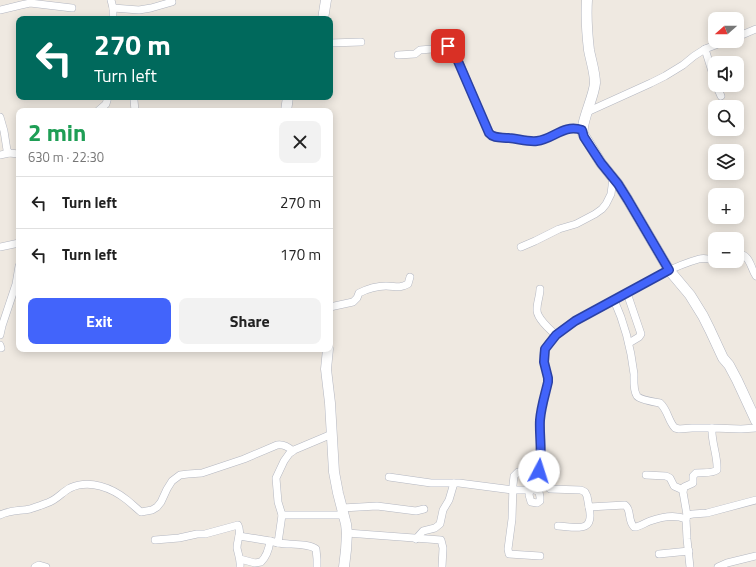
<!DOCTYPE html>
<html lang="en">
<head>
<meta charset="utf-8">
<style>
	body { margin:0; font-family:"Titillium Web",sans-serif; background:#f2f2f2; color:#222; height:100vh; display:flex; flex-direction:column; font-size:15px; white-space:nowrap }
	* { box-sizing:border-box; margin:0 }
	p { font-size:13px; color:#767676 }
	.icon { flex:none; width:22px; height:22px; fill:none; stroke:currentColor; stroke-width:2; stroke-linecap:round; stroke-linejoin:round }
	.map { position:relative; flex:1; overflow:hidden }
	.drawer { position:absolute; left:16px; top:108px; width:317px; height:244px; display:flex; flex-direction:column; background:#fff; border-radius:8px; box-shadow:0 2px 10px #0003 }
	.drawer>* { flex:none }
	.top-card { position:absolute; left:16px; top:16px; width:317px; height:84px; border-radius:8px; box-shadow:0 2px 10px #0003; background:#00695c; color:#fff; overflow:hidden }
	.needle { width:26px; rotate:249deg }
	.tools { position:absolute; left:708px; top:12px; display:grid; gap:8px }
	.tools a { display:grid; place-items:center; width:36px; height:36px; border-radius:8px; background:#fff; box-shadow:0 2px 10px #0003; font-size:20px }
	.pin { position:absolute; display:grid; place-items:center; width:34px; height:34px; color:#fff; margin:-17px; border-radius:8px; box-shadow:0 2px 6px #0006 }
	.me { position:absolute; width:44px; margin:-22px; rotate:5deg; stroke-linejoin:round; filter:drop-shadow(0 0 3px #0008) }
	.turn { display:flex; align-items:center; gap:14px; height:84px; padding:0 12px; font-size:18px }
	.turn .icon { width:52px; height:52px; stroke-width:2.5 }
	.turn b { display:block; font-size:28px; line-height:34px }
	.round { display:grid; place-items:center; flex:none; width:42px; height:42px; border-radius:8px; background:#f2f2f2 }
	.summary { display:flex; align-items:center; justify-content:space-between; height:68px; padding:0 12px }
	h1 { font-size:24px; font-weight:700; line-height:30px; color:#1e9e55 }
	.primary-button { display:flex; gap:8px; margin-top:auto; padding:8px 12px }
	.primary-button a { flex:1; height:46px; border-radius:8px; background:#4264fb; color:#fff; font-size:16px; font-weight:700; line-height:46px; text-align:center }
	.primary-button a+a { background:#f2f2f2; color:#222 }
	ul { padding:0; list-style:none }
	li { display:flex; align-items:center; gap:12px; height:52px; padding:0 12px; border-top:1px solid #e0e0e0 }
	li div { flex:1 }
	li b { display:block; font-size:15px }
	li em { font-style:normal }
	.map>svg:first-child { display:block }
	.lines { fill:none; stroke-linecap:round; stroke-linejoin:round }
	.street-casing { stroke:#b4b7c1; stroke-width:8 }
	.secondary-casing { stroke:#b4b7c1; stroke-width:11 }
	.street { stroke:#fff; stroke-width:7 }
	.secondary { stroke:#fff; stroke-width:10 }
	.route-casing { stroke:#2b41a3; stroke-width:10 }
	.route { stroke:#4264fb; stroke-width:7 }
</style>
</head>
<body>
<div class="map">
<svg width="756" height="567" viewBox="0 0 756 567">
	<rect width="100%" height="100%" fill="#efe9e1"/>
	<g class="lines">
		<g class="street-casing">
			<g id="street">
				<polyline points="111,0 113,8 113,19"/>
				<polyline points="113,8 139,10 151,8 172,2"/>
				<polyline points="0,10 21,5 30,3 72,8"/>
				<polyline points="737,37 756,29"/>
				<polyline points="330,43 361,42"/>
				<polyline points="705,49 715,81"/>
				<path d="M398 55 415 54 420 50 432 49 441 44C447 46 450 47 455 52L489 133C495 139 501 137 509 138 519 139 528 142 537 141 554 138 563 124 582 130"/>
				<polyline points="716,85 721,96"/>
				<polyline points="134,100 135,111"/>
				<polyline points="98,111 106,104 108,97"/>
				<polyline points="587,112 651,83 665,76 683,65 694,56 705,49 726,41"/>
				<polyline points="0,117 4,131 7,150 9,153 19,154"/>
				<polyline points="0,155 9,153"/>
				<polyline points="0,247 19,243"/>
				<polyline points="521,247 535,241 559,229 576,224 595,214 602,209 606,204 611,194 613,178"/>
				<path d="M737 257 743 255C751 259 751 269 756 276"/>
				<path d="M540 289C540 296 537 302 537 309 536 317 550 330 556 335"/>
				<polyline points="627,293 641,334 639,337 629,343"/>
				<path d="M614 300C625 324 631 349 634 374 634 381 633 390 637 396 640 400 655 402 660 403 668 410 668 421 675 428L679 429 692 428H712"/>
				<path d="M330 307 353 302 357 298 359 293C367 289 377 286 386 286 396 286 398 289 408 284L410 277"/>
				<polyline points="0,335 2,326 16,284 19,266"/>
				<polyline points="0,345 1,348"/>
				<path d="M539 471C543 477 544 484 550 489L581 490 585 492 587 496 589 507 625 505C632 510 627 520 634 527 640 527 644 523 650 521 661 517 674 514 686 519L687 539 690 567"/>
				<polyline points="646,475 666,476 670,478 674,486 683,490"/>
				<polyline points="389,477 431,483 459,483 513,490 535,490 539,492 540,497 540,501 537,503 531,502 529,495 530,490"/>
				<polyline points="342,508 377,506 416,511 424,509"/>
				<path d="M0 515C10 510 20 511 30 509 36 507 42 505 47 503 57 500 62 492 70 488 90 479 112 488 127 500 132 504 136 508 141 512L152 510 157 507 161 502 167 489 172 481 180 475 188 474 202 473 244 459 277 445C284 444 288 447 293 451"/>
				<polyline points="282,515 344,515"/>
				<polyline points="687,515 693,514 707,513 756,500"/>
				<path d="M686 519 687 515 683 492 684 487 693 483V476L696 473C702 472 712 474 717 470 718 456 711 442 712 428L741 429 756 428"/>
				<path d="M558 526C576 527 595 534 589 507"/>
				<polyline points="347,533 441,540 443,548 442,567"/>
				<polyline points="239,536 270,541"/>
				<polyline points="416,539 423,531 435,528 440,524 443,510 449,500 454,483"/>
				<path d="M155 540 179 538 197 534H205L238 525C242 533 237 539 237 548 238 554 241 560 240 567"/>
				<path d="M278 543C289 545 308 543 316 549L317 559V567"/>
				<polyline points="659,554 689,551"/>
				<path d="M540 556 509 554 508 549 512 519 513 485 514 476 518 472 539 471 540 468 541 410 548 382C548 372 540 360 545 349 548 342 557 333 563 329 579 317 599 309 617 299 643 284 670 267 699 259 710 256 715 264 726 261"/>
				<path d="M240 559 255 563 261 562C267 556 269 549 270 541L278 543 282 515 278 502 276 478 284 461 289 454 294 450 332 434"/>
				<polyline points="35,567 39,565 46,567"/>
				<polyline points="718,567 727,563 756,556"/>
			</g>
		</g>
		<g class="secondary-casing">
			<g id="secondary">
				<path d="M587 0C586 16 587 33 589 50 591 61 595 72 595 83 594 97 580 124 583 134L601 163 618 184 628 200 669 270 690 295 703 316 710 330 723 358 729 365 737 380 756 421"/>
				<polyline points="323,19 326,0"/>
				<polyline points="286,111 288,97"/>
				<polyline points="328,349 326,369 330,403 334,472 338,493 346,524 347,533 346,550 344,567"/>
			</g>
		</g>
		<use href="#street" class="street"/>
		<use href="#secondary" class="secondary"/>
	</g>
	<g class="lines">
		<g class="route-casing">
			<path id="route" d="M448 46 451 48 454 52 489 133C494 139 501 137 509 138 519 139 528 142 537 141 554 139 563 124 582 130L584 137 601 163 618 184 628 200 669 270 575 321 556 335 545 349 544 362 548 378V382C545 395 541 407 540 420 539 435 543 457 539 471"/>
		</g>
		<use href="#route" class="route"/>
	</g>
</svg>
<div class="tools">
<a><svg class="needle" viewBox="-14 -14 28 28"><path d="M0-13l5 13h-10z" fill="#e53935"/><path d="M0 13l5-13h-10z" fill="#767676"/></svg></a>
<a><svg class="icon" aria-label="sound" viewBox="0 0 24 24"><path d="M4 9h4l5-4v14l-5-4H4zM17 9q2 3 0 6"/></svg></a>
<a><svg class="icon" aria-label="search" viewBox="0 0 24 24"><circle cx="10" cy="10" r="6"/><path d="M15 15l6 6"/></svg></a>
<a><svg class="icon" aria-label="layers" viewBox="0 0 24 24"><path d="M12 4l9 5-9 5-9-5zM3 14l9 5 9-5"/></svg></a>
<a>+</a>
<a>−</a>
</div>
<div class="pin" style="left:448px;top:46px;background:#d93025"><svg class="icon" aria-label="arrive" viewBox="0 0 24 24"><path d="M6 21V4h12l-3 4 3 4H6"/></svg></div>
<svg class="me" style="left:539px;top:471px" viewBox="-20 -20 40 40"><circle r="19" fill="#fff"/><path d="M0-13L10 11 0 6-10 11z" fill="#4264fb"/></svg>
<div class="top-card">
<div class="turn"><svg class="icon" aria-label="left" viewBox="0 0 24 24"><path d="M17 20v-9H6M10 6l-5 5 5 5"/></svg><div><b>270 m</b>Turn left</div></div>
</div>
<section class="drawer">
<div class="summary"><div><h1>2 min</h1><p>630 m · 22:30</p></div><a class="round"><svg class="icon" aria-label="close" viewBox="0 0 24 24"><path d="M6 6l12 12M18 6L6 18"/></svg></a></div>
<ul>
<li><svg class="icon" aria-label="left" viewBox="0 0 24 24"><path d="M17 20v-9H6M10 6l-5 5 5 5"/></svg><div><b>Turn left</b></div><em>270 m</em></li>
<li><svg class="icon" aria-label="left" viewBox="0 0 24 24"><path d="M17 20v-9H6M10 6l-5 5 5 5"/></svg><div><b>Turn left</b></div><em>170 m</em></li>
</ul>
<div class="primary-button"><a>Exit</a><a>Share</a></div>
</section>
</div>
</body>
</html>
